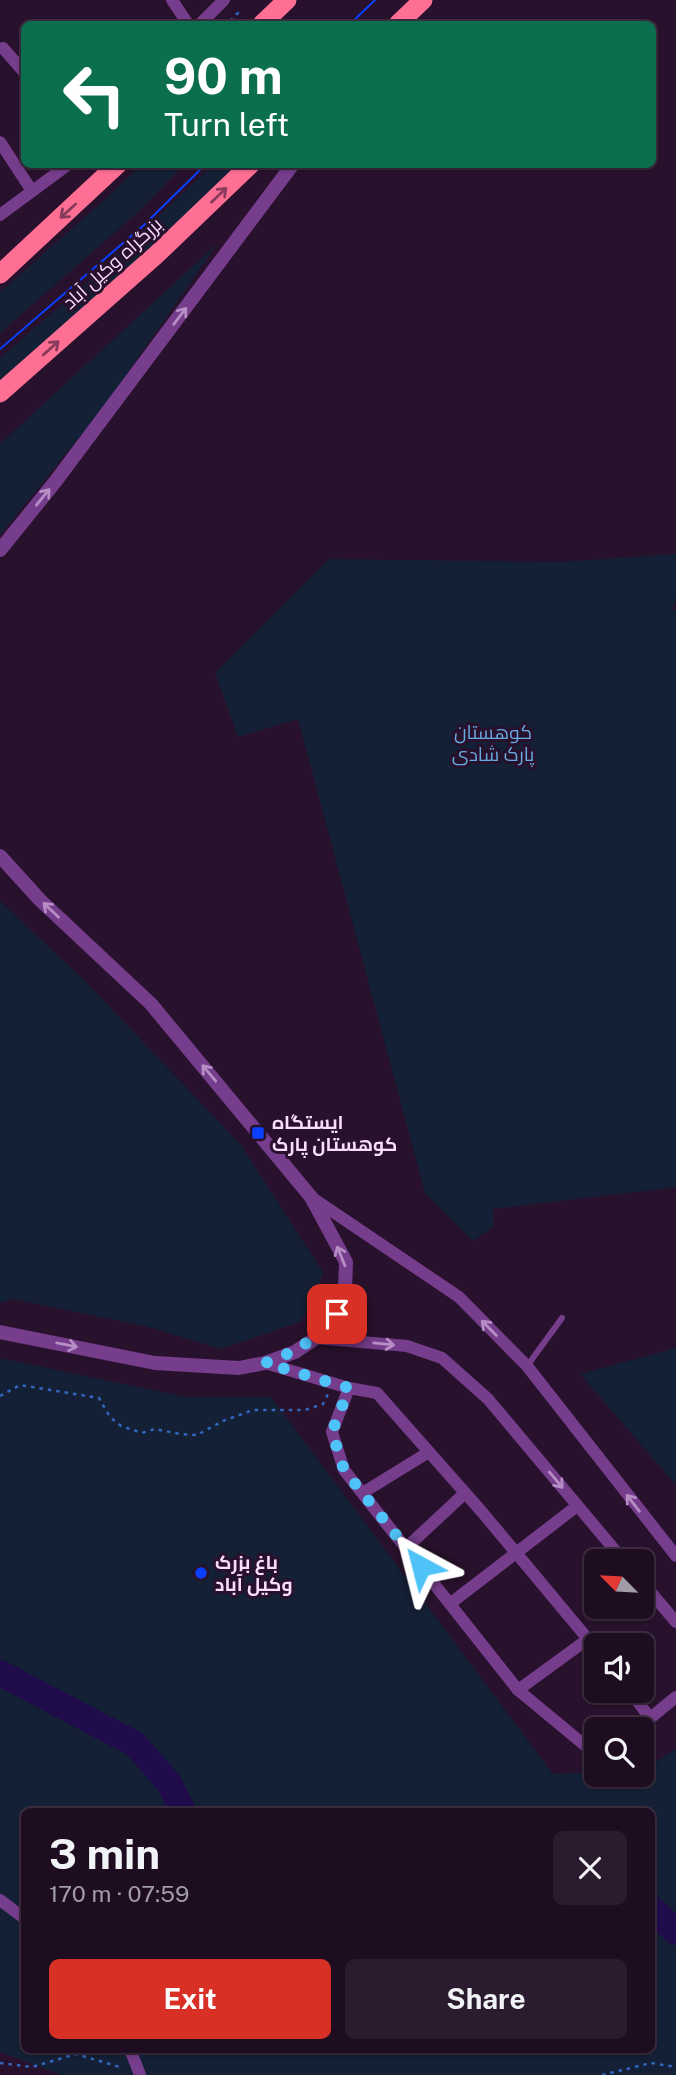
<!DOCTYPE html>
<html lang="en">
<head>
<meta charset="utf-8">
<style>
	body { margin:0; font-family:"Public Sans",Cairo,sans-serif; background:#2b1b2e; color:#f1f3f6; height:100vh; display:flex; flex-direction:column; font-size:26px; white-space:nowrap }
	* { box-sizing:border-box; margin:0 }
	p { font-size:23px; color:#a19ca5 }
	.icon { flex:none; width:38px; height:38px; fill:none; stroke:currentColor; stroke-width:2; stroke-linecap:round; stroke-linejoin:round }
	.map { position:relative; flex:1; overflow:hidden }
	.details { position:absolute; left:21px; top:1808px; width:634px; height:245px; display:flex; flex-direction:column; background:#1e0d21; border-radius:10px; box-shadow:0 2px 5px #0004,0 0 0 2px #3c2d3f }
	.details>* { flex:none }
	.top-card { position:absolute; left:21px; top:21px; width:635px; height:147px; border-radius:10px; box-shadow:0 2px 5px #0004,0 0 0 2px #3c2d3f; background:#0b6e4f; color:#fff; overflow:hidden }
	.needle { width:46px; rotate:294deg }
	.tools { position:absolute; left:584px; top:1549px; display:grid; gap:14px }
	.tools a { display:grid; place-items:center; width:70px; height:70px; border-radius:10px; background:#1e0d21; box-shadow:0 2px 5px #0004,0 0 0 2px #3c2d3f; font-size:35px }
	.pin { position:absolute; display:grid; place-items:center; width:60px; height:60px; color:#fff; margin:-30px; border-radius:14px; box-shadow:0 4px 10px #0006 }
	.me { position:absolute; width:77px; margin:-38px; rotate:322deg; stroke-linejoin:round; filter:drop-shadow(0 0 5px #0008) }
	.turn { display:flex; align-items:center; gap:24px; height:147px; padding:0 28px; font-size:32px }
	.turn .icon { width:91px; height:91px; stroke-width:2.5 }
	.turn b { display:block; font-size:49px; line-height:60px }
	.round { display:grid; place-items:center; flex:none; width:74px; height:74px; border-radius:10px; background:#2b1b2e }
	.headline { display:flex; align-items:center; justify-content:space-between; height:119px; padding:0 28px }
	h1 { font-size:42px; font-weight:700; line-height:52px }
	.cta { display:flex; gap:14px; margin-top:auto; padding:14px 28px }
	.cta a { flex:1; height:80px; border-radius:10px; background:#d93025; color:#fff; font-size:28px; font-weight:700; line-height:80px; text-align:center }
	.cta a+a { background:#2b1b2e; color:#f1f3f6 }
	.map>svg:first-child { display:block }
	.green { fill:#142036; fill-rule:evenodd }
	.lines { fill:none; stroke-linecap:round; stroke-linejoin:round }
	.river { stroke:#200b4b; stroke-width:26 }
	.pedestrian-tunnel { stroke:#47304c; stroke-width:9; stroke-dasharray:9 4.5; stroke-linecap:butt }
	.path { stroke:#3167bf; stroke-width:2.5; stroke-dasharray:3.5 5; stroke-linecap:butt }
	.service { stroke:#753d8b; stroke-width:6 }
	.minor { stroke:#753d8b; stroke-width:12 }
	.tertiary { stroke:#753d8b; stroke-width:14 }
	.trunk { stroke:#ff6f94; stroke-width:19 }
	.tram { stroke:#093fff; stroke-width:2 }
	.oneway { stroke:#893b5b }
	.oneway2 { stroke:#b68dc5 }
	.route { stroke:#4fc3f7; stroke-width:12; stroke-dasharray:0 21.6 }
	.poi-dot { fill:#093fff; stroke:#28112c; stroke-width:2.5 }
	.labels { text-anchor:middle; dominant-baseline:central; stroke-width:6; stroke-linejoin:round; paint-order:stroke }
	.street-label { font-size:19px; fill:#f8ddff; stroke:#28112c }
	.park-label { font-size:19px; fill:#66ace1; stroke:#28112c }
	.poi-label { font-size:19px; font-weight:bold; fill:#f8ddff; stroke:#28112c; text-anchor:start }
</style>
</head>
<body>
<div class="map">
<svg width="676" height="2075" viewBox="0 0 676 2075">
	<rect width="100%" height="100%" fill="#28112c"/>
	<g class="green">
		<polygon points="141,165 184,165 137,213 0,333 0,292 101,203"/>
		<polygon points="213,165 247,165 0,388 0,358 90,280"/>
		<polygon points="218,243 102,409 0,535 0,444"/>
		<polygon points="676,554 676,599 672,610 676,610 676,1187 493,1209 493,1227 473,1241 425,1193 298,719 238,737 215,673 329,559 559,562"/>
		<polygon points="0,901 87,983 241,1145 323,1272 316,1296 300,1322 221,1349 149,1327 13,1299 0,1303"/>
		<polygon points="676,1348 676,1485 580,1374"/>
		<path d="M0 1358 186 1397H271L553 1774 597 1772V1774H642V1770L676 1749V2075H62L0 2052ZM24 1811H651V2049H24Z"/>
	</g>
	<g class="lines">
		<g class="river">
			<polyline points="0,1673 135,1744 169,1783 183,1811"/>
			<polyline points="651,1908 676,1932"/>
		</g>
		<polyline class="pedestrian-tunnel" points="230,21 233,24"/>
		<g class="path">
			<polyline points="230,21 238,13 234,9"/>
			<polyline points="0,1396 20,1385 99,1398 110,1417 121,1426 142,1433 155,1429 180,1434 197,1435 223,1421 253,1410 305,1410 323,1404 328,1394"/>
			<polyline points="0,2063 32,2067 76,2054 123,2068"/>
			<polyline points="602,2075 651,2063 676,2067"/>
		</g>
		<polyline class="service" points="527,1366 562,1318"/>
		<g class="minor">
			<polyline points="172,0 188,24"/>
			<polyline points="200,24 224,0"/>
			<polyline points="3,48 24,72"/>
			<polyline points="0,142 32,191"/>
			<polyline points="0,215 69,164"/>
			<polyline points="311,1197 459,1297 527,1366 676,1556"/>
			<polyline points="316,1338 407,1346 442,1358 488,1399 624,1561"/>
			<polyline points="265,1363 349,1388 377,1393 482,1512 597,1650"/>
			<polyline points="349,1388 332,1432 344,1470 518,1690 588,1748 597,1744"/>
			<polyline points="364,1492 429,1452"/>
			<polyline points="406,1548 465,1493"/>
			<polyline points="642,1582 676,1622"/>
			<polyline points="451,1603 577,1506"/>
			<polyline points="518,1690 588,1639"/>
			<polyline points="629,1690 650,1718"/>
			<polyline points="637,1729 676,1697"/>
			<polyline points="0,1900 24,1918"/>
			<polyline points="130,2049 140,2075"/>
		</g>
		<g class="tertiary">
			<polyline points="0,550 55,482 293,164"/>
			<polyline points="0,856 40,900 151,1004 311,1197 346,1262 345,1290 337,1314 316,1338 295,1352 265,1363 239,1368 155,1363 0,1332"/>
		</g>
		<g class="trunk">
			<polyline points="262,24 287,0"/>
			<polyline points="398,24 423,0"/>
			<polyline points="0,274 118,164"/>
			<polyline points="0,393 156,255 251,164"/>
		</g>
		<g class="tram">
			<polyline points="350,24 375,0"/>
			<polyline points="0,349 144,225 206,164"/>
		</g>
	</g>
	<defs><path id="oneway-shaft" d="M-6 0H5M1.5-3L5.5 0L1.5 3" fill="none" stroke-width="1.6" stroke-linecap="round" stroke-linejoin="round" transform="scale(1.75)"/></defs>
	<g class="oneway">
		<use href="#oneway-shaft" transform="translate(219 195) rotate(-44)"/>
		<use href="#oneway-shaft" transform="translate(68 211) rotate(138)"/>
		<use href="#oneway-shaft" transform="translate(51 348) rotate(-42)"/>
	</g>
	<g class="oneway2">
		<use href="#oneway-shaft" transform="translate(180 316) rotate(-53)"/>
		<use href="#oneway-shaft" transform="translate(43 497) rotate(-51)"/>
		<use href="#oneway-shaft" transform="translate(51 910) rotate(-137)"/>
		<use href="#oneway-shaft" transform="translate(209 1073) rotate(-130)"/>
		<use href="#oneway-shaft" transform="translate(341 1256) rotate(-112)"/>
		<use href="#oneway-shaft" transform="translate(489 1328) rotate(-135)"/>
		<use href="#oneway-shaft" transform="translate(384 1344) rotate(6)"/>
		<use href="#oneway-shaft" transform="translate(67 1345) rotate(11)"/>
		<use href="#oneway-shaft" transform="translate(556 1480) rotate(50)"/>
		<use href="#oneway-shaft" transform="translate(633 1503) rotate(-128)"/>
	</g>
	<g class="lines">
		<path class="route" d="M337 1314C314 1341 298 1351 265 1363L349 1388 332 1432 344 1470 421 1566"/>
	</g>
	<g class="poi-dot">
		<rect x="251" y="1126" width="14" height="14" rx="3.5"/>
		<circle cx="201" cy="1573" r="7"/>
	</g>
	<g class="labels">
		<g class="street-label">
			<text transform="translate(112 263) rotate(-42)">بزرگراه وکیل آباد</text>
		</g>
		<g class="park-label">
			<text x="493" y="732">کوهستان<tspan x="493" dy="22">پارک شادی</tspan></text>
		</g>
		<g class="poi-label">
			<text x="272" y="1122">ایستگاه<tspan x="272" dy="22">کوهستان پارک</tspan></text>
			<text x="215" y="1562">باغ بزرک<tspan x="215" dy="22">وکیل آباد</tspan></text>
		</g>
	</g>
</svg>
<div class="tools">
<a><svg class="needle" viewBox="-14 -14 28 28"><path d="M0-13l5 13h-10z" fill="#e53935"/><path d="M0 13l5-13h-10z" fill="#a19ca5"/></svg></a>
<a><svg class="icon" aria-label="sound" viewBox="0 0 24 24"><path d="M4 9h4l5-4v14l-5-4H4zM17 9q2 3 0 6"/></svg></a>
<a><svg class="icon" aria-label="search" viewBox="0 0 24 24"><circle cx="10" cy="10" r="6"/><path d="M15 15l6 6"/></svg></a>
</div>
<div class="pin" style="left:337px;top:1314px;background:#d93025"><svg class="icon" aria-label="arrive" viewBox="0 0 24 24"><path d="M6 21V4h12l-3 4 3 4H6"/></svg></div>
<svg class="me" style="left:421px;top:1566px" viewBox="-20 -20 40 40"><path d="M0-17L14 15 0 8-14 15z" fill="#4fc3f7" stroke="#fff" stroke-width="4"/></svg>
<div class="top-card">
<div class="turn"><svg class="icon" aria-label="left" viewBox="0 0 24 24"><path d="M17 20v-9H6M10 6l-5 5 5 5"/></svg><div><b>90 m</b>Turn left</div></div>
</div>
<section class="details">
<div class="headline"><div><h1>3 min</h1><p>170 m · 07:59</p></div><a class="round"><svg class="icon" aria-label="close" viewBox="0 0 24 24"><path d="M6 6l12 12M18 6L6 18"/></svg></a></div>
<div class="cta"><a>Exit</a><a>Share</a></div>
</section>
</div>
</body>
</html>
